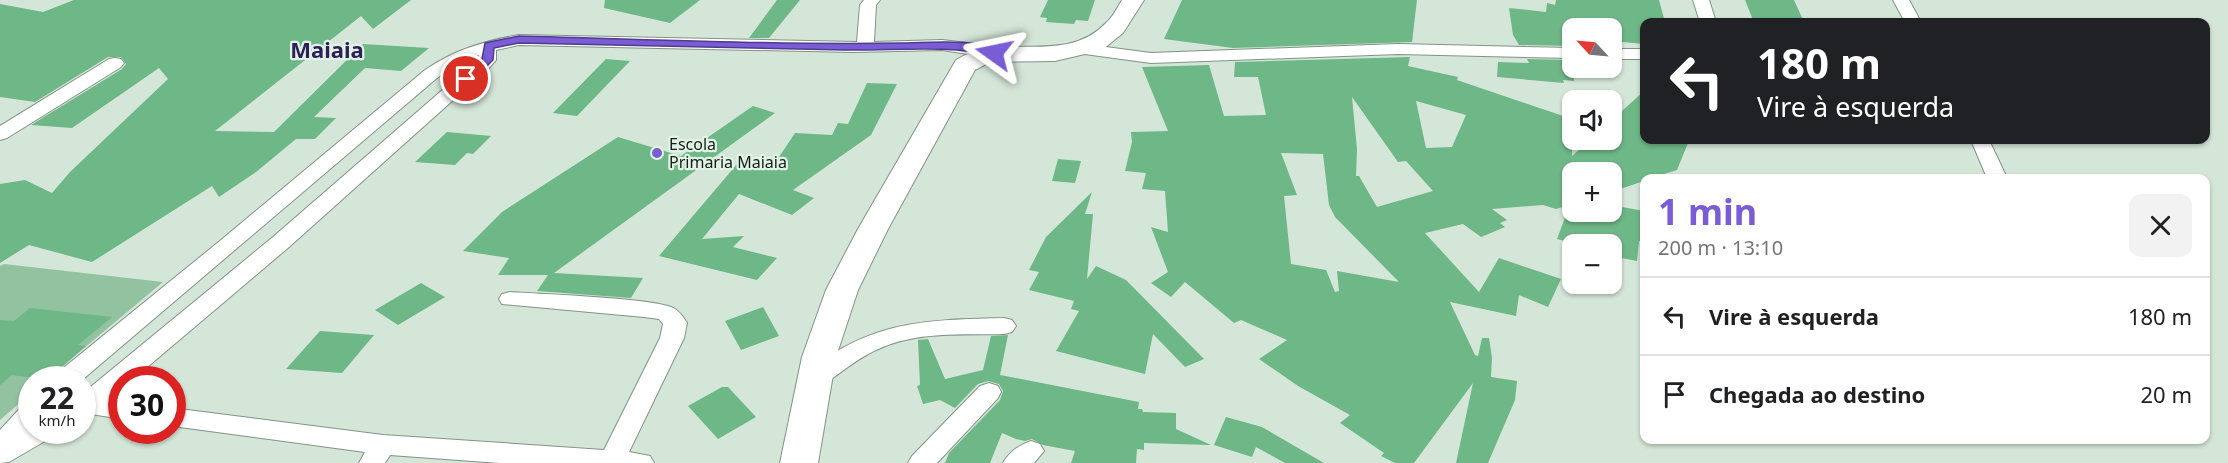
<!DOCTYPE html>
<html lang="pt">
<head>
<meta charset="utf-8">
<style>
	body { margin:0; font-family:"Noto Sans",sans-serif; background:#f2f2f2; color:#202124; height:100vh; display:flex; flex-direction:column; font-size:22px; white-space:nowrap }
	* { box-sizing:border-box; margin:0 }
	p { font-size:20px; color:#757577 }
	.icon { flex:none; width:33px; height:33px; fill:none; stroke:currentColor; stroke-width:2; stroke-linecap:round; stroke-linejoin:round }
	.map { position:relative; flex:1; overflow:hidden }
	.sheet { position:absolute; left:1640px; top:174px; width:570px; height:270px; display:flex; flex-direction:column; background:#fff; border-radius:12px; box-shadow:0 2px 4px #0004 }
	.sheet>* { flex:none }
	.banner { position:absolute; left:1640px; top:18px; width:570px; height:126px; border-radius:12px; box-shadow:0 2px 4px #0004; background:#202124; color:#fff; overflow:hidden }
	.needle { width:39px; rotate:296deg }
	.controls { position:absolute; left:1562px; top:18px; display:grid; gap:12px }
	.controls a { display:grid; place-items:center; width:60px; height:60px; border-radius:12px; background:#fff; box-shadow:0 2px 4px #0004; font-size:30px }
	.speed { position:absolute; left:18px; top:366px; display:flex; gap:12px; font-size:30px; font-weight:700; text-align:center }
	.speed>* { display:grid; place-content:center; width:78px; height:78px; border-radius:50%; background:#fff; box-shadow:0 2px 4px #0004; line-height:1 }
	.speed small { font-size:15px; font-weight:400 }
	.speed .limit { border:9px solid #d22; background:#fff; color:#111 }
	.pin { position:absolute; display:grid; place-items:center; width:51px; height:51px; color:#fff; margin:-26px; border:3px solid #fff; border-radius:50%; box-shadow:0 2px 6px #0007 }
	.me { position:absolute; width:66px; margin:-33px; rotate:282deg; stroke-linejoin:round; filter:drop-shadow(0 0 4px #0008) }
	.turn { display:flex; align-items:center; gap:21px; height:126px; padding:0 18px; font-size:27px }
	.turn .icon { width:78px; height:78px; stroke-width:2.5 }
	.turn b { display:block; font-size:42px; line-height:51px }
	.round { display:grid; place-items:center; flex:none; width:63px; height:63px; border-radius:12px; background:#f2f2f2 }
	.summary { display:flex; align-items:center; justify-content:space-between; height:102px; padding:0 18px }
	h1 { font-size:36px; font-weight:700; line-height:45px; color:#7a5cd6 }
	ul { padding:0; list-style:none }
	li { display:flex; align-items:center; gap:18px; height:78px; padding:0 18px; border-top:2px solid #e0e0e0 }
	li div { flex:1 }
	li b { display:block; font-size:22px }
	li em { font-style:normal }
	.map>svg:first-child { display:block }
	.green { fill:#92c2a0 }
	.building { fill:#6eb786; fill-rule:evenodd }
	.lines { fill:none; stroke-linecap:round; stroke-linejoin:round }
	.street-casing { stroke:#829386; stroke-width:2 }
	.secondary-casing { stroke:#829386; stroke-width:2 }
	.street { fill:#fff; fill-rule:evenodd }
	.secondary { fill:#fff; fill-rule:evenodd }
	.route { fill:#7a5cd6; stroke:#4f3c8b; stroke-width:1.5 }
	.poi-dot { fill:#7a5cd6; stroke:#e1f3e5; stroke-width:2 }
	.labels { text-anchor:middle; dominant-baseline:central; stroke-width:4.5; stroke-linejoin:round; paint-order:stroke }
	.poi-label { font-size:16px; fill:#171d18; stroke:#e1f3e5; text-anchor:start }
	.district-label { font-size:22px; font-weight:bold; fill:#2e1f59; stroke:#e1f3e5 }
</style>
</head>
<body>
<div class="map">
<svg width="2228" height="463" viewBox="0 0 2228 463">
	<rect width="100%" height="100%" fill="#d4e6d8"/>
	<polygon class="green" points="4,264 163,282 47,379 32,380 31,393 0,420 0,266"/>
	<g class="building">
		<polygon points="74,0 411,0 373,29 361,16 215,131 274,132 363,44 429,48 401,71 365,68 314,117 336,118 315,139 296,139 256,172 219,197 212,186 92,262 29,245 0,263 0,184 25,180 52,193 70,172 168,79 159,68 72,128 31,125 122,69 126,64 121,57 108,57 35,102 0,97 0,4 43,12"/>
		<polygon points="605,0 700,0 670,23 604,8"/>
		<polygon points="777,0 800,0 769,38 749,38"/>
		<polygon points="1048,0 1095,0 1088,21 1076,20 1074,24 1046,22 1047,18 1040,17"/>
		<polygon points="1182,0 1417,0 1412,42 1233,48 1164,39"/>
		<polygon points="1556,0 1659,0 1665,22 1644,22 1644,44 1622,42 1619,28 1572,28 1572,46 1519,45 1513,35 1509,8 1546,12 1547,3 1555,5"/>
		<polygon points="1745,0 1794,0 1804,22 1753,20"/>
		<path d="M1410 57 1408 66 1458 77 1457 80 1572 119V156L1590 140H1611V121L1644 91V140H1670L1688 143 1677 170 1651 178H1644V181L1611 192V172L1572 171V204L1556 209 1543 205 1492 209 1507 220 1500 223 1505 227 1481 237 1463 224 1425 233 1479 292 1499 258 1561 279 1548 307 1519 295 1516 316 1450 302 1475 355 1478 356 1482 338H1489L1492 358 1491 377 1517 381 1515 400 1488 463H1456L1473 383 1414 463H1395L1381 456 1384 453 1340 423 1350 415 1298 386 1259 359 1287 340 1241 320 1234 323 1185 282 1171 297 1151 283 1168 272 1151 227 1168 232 1165 191 1142 189 1146 173 1125 171 1132 142 1131 132 1168 131 1142 67 1209 65 1224 116 1266 115 1258 77H1234L1235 62ZM1352 97 1398 162 1406 161 1433 191 1377 207 1359 176H1356L1357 149ZM1416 101 1466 115 1452 147 1426 148ZM1281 153 1323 154 1329 205 1335 217 1399 282 1337 271 1339 291 1335 292 1326 270 1291 264 1284 196 1297 195Z"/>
		<polygon points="606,59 630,61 577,116 553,113"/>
		<polygon points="1527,59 1572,60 1574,81 1563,80 1564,83 1497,77 1498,62 1529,63"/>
		<polygon points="867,83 897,84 871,135 793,190 814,198 792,215 739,194 702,239 744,236 733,247 777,258 757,280 659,256 737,164 771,169 795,133 832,135 838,123 848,124"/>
		<polygon points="753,106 775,113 554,273 643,278 631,298 537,291 548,275 498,275 509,258 463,251 502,212 618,137 681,156"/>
		<polygon points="447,132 491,136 473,154 467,153 455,165 415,162"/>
		<polygon points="1058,159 1081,161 1075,183 1052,181"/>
		<polygon points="1092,192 1085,214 1093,214 1087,279 1096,266 1126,280 1204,359 1185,367 1153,334 1145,374 1056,351 1079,311 1071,309 1074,301 1029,290 1039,272 1029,270 1046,237"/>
		<polygon points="1611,205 1644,211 1644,242 1639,241 1637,261 1611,256 1611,244 1576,244 1557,239 1569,207 1572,212 1583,212 1611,220"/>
		<polygon points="421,283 445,297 398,325 375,310"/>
		<polygon points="763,307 779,336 741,350 725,321"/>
		<polygon points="30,308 112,317 78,345 86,346 47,380 12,375 0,385 0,320 14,321"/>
		<polygon points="320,331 374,335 342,373 286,369"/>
		<polygon points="1008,335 1000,375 1139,402 1138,409 1142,409 1143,412 1176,413 1176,429 1211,445 1144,443 1144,450 1137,449 1136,463 1071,463 1075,451 1043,445 1032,439 1025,441 1016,439 1002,433 990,463 945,463 949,453 1000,400 1003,391 999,384 988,381 978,384 955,408 940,400 923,404 917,386 920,385 918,340 928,339 945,379 983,370 991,336"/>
		<polygon points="722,387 728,387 756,417 718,439 688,406"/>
		<polygon points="1226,417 1262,427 1324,463 1285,463 1256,447 1252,457 1214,445"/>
	</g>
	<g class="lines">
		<g class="street-casing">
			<g id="street">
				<path d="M864 0H880L876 5 874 42 942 40 977 44 1000 49 1003 53 1000 57 994 58 942 50 853 52 519 45 496 50V60L489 68 289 247 132 380H122V388L109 399 122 401V419L91 414 82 417V394L273 237 477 60 479 55 457 65 437 78 82 380H53L56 374 221 240 425 70C454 50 484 41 519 35L857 42 860 5Z"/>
				<polygon points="1693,0 1709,0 1716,22 1700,22"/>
				<polygon points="1893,0 1909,0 1921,22 1905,22"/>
				<polygon points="1083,44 1151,53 1398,44 1572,48 1572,58 1398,54 1151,63 1077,53 1075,49 1077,45"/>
				<rect x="1611" y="49" width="33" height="10"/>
				<polygon points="115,58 121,59 124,63 121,67 7,138 0,140 0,126 109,59"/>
				<polygon points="1971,140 1989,140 2007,178 1987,178"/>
				<path d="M510 292C536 294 660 298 675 309 680 312 684 318 687 323L684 338 629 452 650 456 654 463H500L390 455 385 463H359L365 452 172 426V408L383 435 604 450 660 338 663 324 659 319 644 317 502 304 499 299 502 294Z"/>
				<path d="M1004 318 1012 320 1016 326 1012 332 1004 334C962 335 915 331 876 350 856 359 839 374 822 386L813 389 804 386 801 380C806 371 817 365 825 359 883 319 937 320 1004 318Z"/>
				<polygon points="989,383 998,386 1001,392 998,398 937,463 908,463 912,456 980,386"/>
				<polygon points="32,402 32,430 55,430 52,437 9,462 0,463 0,430 23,405"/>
				<path d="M1031 441 1040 444 1044 451 1034 463H1003C1009 452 1019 445 1031 441Z"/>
			</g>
		</g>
		<g class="secondary-casing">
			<path id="secondary" d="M1122 0H1144L1123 33 1102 50 1055 61 990 62 975 70 888 229 858 290 836 357 818 463H780L802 357 826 290 858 229 956 60C1003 31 1065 66 1106 23 1113 17 1117 8 1122 0Z"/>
		</g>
		<use href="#street" class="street"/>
		<use href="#secondary" class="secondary"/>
	</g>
	<path class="route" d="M519 36C646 39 774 45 902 43 926 43 981 37 1000 53L994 56C946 44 894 51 844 50 736 48 627 45 519 43L494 48 493 60 471 82H462V77L482 59 485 43Z"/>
	<circle class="poi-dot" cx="657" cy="153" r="6"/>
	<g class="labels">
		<g class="poi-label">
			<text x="669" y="144">Escola<tspan x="669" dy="18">Primaria Maiaia</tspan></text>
		</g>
		<g class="district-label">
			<text x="327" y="49">Maiaia</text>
		</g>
	</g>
</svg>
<div class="controls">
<a><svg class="needle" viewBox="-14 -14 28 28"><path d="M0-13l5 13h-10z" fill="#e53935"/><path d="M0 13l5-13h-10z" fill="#757577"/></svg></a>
<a><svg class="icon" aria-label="sound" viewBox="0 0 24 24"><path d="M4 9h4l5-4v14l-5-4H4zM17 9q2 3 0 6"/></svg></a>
<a>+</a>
<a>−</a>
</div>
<div class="speed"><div>22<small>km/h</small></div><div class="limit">30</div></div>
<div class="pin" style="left:466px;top:79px;background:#d93025"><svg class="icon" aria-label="arrive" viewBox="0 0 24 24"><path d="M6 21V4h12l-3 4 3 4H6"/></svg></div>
<svg class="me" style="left:994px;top:53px" viewBox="-20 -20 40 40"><path d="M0-17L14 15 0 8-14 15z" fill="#7a5cd6" stroke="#fff" stroke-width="4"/></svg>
<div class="banner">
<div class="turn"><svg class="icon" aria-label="left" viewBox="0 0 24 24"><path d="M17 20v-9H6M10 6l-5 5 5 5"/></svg><div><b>180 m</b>Vire à esquerda</div></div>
</div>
<section class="sheet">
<div class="summary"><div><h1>1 min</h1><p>200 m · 13:10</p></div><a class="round"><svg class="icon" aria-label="close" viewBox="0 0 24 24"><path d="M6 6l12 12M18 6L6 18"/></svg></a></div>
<ul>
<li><svg class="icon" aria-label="left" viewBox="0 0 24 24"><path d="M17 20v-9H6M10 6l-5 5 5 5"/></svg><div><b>Vire à esquerda</b></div><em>180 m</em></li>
<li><svg class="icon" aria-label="arrive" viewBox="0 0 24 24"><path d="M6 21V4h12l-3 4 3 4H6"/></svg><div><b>Chegada ao destino</b></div><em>20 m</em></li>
</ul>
</section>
</div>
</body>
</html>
